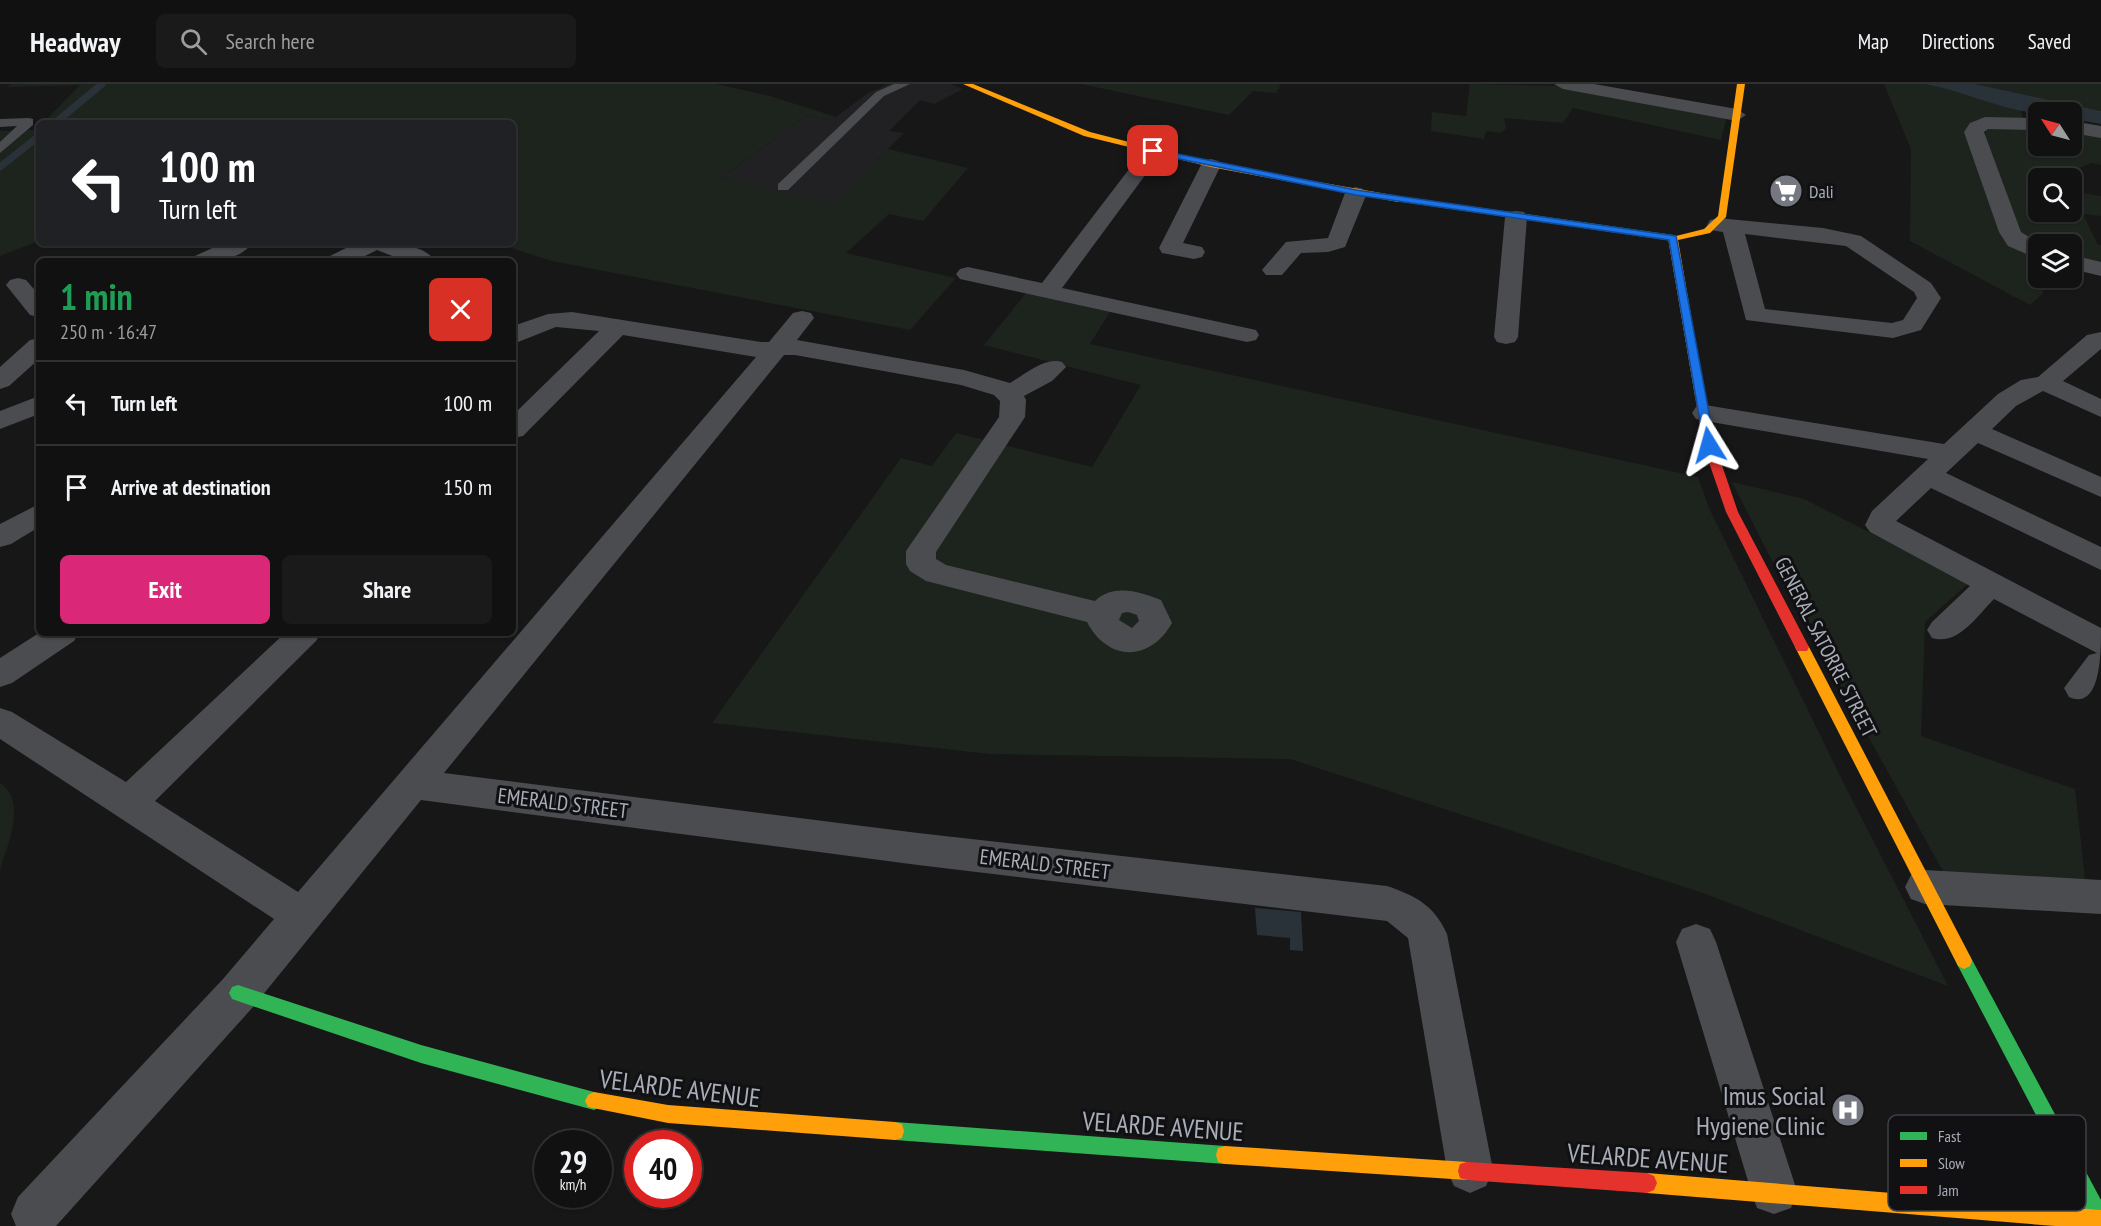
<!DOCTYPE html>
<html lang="en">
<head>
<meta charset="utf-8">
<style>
	body { margin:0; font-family:"PT Sans Narrow",sans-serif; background:#1a1a1a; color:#f1f3f6; height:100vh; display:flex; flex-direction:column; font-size:22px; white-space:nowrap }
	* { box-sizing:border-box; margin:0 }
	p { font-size:20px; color:#9c9d9f }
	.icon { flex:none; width:33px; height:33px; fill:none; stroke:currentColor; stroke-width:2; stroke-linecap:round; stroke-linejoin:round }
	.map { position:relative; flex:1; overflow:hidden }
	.panel { position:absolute; left:36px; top:174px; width:480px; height:378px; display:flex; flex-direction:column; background:#111; border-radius:9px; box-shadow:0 2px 4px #0004,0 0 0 2px #303131 }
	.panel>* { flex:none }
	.top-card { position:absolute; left:36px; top:36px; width:480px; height:126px; border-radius:9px; box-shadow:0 2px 4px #0004,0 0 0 2px #303131; background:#202124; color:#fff; overflow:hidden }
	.needle { width:39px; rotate:306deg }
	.buttons { position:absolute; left:2028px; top:18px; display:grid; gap:12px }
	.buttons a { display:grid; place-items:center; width:54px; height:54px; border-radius:9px; background:#111; box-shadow:0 2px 4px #0004,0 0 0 2px #303131; font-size:30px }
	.speed { position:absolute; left:534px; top:1046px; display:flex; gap:12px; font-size:30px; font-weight:700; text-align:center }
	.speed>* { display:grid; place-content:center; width:78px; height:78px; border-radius:50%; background:#111; box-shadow:0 2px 4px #0004,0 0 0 2px #303131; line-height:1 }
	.speed small { font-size:15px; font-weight:400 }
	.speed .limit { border:9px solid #d22; background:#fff; color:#111 }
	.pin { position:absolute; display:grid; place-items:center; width:51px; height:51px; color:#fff; margin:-26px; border-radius:12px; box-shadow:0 3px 9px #0006 }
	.me { position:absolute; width:66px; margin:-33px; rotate:352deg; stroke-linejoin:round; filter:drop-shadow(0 0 4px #0008) }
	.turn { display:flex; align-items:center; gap:21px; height:126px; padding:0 24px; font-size:27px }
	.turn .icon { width:78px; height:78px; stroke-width:2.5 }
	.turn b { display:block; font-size:42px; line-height:51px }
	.round { display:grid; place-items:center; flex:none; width:63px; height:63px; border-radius:9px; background:#1a1a1a }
	.overview { display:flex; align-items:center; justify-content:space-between; height:102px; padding:0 24px }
	h1 { font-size:36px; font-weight:600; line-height:45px; color:#1e9e55 }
	.action { display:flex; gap:12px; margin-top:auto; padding:12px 24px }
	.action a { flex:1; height:69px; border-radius:9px; background:#db2777; color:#fff; font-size:24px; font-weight:600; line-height:69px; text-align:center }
	.action a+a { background:#1a1a1a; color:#f1f3f6 }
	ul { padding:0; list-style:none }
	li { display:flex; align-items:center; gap:18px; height:84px; padding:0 24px; border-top:2px solid #303131 }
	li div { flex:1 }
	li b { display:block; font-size:22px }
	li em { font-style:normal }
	header { display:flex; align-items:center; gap:36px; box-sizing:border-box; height:84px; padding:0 30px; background:#111; border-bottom:2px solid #303131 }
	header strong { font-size:28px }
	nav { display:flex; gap:33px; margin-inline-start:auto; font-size:21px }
	.search { width:420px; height:54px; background:#1a1a1a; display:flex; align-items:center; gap:15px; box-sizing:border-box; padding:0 21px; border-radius:9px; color:#9c9d9f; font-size:22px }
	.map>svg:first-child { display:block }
	.built { fill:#212123 }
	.green { fill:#1d241e }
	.water { fill:#2a3239 }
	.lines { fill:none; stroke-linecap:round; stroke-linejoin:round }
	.stream { stroke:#2a3239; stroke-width:7 }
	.lane { fill:#4b4c50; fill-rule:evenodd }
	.street { fill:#4b4c50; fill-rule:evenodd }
	.fast { fill:#30b455; fill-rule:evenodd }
	.slow { fill:#ff9f0a; fill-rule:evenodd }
	.jam { fill:#e5322d; fill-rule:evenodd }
	.route { fill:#1a73e8; stroke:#114b97; stroke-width:1.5 }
	.labels { text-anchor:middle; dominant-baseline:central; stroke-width:6; stroke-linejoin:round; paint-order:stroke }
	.far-poi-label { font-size:18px; fill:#a8adb8; stroke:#111113; text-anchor:start }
	.street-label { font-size:21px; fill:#a8adb8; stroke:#111113 }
	.near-street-label { font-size:26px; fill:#a8adb8; stroke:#111113 }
	.near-poi-label { font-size:26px; fill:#a8adb8; stroke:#111113; text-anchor:end }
	.key { fill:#111113; stroke:#3e4045; stroke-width:1.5 }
	.key-label { font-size:16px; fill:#a8adb8 }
</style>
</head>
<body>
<header>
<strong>Headway</strong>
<div class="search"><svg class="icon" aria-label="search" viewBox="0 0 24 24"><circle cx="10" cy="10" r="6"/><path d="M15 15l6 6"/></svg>Search here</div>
<nav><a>Map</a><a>Directions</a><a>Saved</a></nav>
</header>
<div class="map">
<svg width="2101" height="1142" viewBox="0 0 2101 1142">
	<rect width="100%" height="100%" fill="#171717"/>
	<polygon class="built" points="889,0 950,0 963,5 934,20 920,16 889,47 904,49 834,119 752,103 755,101 723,93 807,31 832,36 868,9"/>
	<g class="green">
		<polygon points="12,0 716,0 770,12 836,33 832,36 807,31 723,93 756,100 753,103 834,118 888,65 968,84 923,137 889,130 846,169 956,194 910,246 552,177 495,159 513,159 513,39 43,39 80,1 6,3"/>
		<polygon points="1081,0 1281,0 1276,9 1253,7 1229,31"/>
		<polygon points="1470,0 1566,2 1725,33 1726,36 1721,56 1573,24 1563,39 1504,34 1506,44 1501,49 1486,47 1484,55 1431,47 1432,28 1466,32"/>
		<polygon points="1884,0 1924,0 1950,5 2021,26 2023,36 1970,41 2028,169 2038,172 2038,194 2046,194 2043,209 2030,221 1910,157 1911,65"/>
		<polygon points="1975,0 2101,0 2101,27"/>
		<polygon points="2002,41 2038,42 2038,62 2072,62 2072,46 2101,51 2101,81 2092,79 2067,88 2069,94 2038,94 2038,128 2072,128 2072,100 2075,108 2101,112 2101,132 2083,130 2098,161 2101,161 2101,179 2072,171 2072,160 2038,160 2023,156 1985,55 1986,45"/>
		<polygon points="39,42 39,157 0,172 0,47 34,46"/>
		<polygon points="1026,209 1110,228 1090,260 1698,393 1709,424 1845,702 1948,902 1703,809 1290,675 990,670 712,639 901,374 932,382 956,349 1092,383 1141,301 984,261"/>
		<polygon points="1732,398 1804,415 1969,499 1925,538 1921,652 2075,705 2086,804 1945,791 1785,502"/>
		<path d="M0 699C28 718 7 761 0 787Z"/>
	</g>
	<g class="water">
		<path d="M1924 0H1975L2101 27V40L2072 35V28C2059 28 2045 30 2034 29 1996 24 1961 6 1924 0Z"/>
		<polygon points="1255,824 1301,828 1303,867 1290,866 1290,854 1257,851"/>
	</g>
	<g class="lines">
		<g class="stream">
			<polyline points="55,39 102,0"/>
			<polyline points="0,83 39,52"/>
		</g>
		<g class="lane">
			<polygon points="894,0 910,0 884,12 788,106 778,106 778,100 876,8"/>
			<polygon points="29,34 33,35 33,41 0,69 0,58 17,42 0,43 0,35"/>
		</g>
		<g class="street">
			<polygon points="1554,0 1594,0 1737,25 1746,31 1737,37 1563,5"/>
			<polygon points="1985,33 2038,34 2038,46 1988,45 1984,48 2021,148 2040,160 2038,175 2008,162 1999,148 1964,48 1970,39"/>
			<polygon points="2072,37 2101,42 2101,54 2072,49"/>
			<polygon points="1153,61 1160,63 1163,67 1062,204 1256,246 1259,251 1256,256 1247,258 960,195 956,190 960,185 968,183 1042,199 1146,63"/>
			<polygon points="1211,75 1218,77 1221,81 1183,159 1202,163 1205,168 1202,173 1194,175 1162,169 1159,164 1201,81 1204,77"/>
			<polygon points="1356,103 1363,105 1367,109 1345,163 1328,168 1301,169 1282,191 1266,191 1262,186 1286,158 1328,154 1345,109 1349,105"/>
			<polygon points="1516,127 1524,128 1527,133 1518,253 1515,258 1506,260 1497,258 1494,253 1505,133 1508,128"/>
			<path d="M1718 134 1823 144 1861 152 1931 199 1941 214 1921 246 1893 254 1746 236 1723 148 1710 146 1707 141 1710 136ZM1745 150 1846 162 1914 208 1917 214 1903 236 1892 239 1765 225Z"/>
			<path d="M223 159H252C239 178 211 177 192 177L195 172Z"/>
			<path d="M356 159C378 159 421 156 435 177H405L377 166 355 177H327L330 172Z"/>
			<polygon points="2072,171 2101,178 2101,192 2072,185"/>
			<polygon points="18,194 26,196 39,211 39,233 30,231 6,201 10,196"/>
			<path d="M802 227 811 229 814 234 797 256 964 286 1010 299C1026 290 1044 273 1062 278L1066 283 1052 297 1024 312 1026 316 1025 333 936 468V475L946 481 1095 517C1114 499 1140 508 1161 516L1172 539C1150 578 1108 578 1087 538L926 497 910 487 906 480V467L999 333 1000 317 994 311 961 301 795 271H784L444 689 918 749 1387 802C1416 812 1434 821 1447 850L1493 1086 1486 1102 1470 1109 1454 1102 1447 1086 1408 854 1387 837 918 781 421 716 253 923 56 1142H16L11 1130 18 1113 223 895 274 835 0 655V624L12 628 126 698 285 549H321L316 557 155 717 298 808 756 273 623 251 523 352 513 354V331L599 247 556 243 513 260V242L548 230 572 228 761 258H769L793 229ZM1128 528 1137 531 1139 537 1132 544 1119 536 1122 529Z"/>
			<path d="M2101 248V265L2063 297 2101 315V333L2043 307 2016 322 1992 345 2101 393V413L1978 359 1946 389 2101 463V486L1931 404 1896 437 2101 544C2101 570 2101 627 2069 613L2064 604 2089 571 2097 569 1994 515C1977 532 1958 562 1932 554L1927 546 1932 538 1970 502 1870 448 1865 441 1872 427 1928 375 1705 337 1696 335 1692 329 1696 323 1705 321 1944 360 1998 310 2021 296 2038 293 2087 251Z"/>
			<polygon points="39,254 39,275 9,302 0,305 0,283 30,256"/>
			<polygon points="39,312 39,330 0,345 0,327"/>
			<polygon points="39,420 39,443 11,460 0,463 0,440"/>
			<polygon points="39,549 79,549 74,557 12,599 0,603 0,574"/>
			<polygon points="1925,786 2101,796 2101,830 1925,820 1911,815 1905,803 1911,791"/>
			<polygon points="1696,840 1710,845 1716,858 1797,1107 1791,1124 1774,1130 1757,1124 1751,1107 1676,858 1682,845"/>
		</g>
		<g class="fast">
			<polygon points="1398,112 1673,151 1678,154 1673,157 1395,117 1394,115"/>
			<polygon points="1964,869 1970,872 2101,1116 2101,1142 2094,1142 1958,882 1956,877 1958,872"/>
			<polygon points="238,901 421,961 594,1008 600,1011 603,1017 600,1023 594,1026 421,979 232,915 229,909 232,903"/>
			<polygon points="895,1038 1225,1062 1232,1064 1234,1071 1232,1078 1225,1080 895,1056 888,1054 886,1047 888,1040"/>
		</g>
		<g class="slow">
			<polygon points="963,0 973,0 1090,48 1211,79 1398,112 1402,115 1398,118 1211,83 1084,52"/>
			<polygon points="1737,0 1745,0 1726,133 1710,149 1678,156 1705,312 1700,315 1695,312 1668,154 1704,145 1718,132"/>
			<polygon points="1802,558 1809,563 1970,872 1972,877 1970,882 1964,885 1958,882 1795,563"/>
			<polygon points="594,1008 668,1021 895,1038 902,1040 904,1047 902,1054 895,1056 668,1039 588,1023 585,1017 588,1011"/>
			<polygon points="1225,1062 1467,1078 1474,1080 1476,1087 1474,1094 1467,1096 1225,1080 1218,1078 1216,1071 1218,1064"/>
			<polygon points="1647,1089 2101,1126 2101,1142 2055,1142 1647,1109 1640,1106 1637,1099 1640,1092"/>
		</g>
		<g class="jam">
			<polygon points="1700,309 1705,312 1715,361 1738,428 1809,563 1807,567 1797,567 1726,428 1703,361 1695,312"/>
			<polygon points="1467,1078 1647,1089 1654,1092 1657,1099 1654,1106 1647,1109 1467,1096 1460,1094 1458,1087 1460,1080"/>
		</g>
	</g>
	<polygon class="route" points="1153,65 1356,106 1676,152 1715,361 1709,364 1704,361 1669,156 1356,111 1150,69"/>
	<defs>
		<g id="supermarket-disc" transform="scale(1.725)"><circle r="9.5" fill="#757880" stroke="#111113"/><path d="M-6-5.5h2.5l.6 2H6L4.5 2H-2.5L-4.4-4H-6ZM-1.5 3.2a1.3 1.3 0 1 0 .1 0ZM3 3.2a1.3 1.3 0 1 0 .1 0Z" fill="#fff"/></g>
		<g id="hospital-disc" transform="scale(1.725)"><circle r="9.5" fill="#757880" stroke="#111113"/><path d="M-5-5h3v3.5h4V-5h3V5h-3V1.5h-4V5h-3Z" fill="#fff"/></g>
	</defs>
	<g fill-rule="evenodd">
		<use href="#supermarket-disc" x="1786" y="107"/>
		<use href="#hospital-disc" x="1848" y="1026"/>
	</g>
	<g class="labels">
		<g class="far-poi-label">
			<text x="1809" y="107">Dali</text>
		</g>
		<g class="street-label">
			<text transform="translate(1826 563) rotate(63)">GENERAL SATORRE STREET</text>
			<text transform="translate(563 719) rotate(7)">EMERALD STREET</text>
			<text transform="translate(1045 780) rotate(7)">EMERALD STREET</text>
		</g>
		<g class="near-street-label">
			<text transform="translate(680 1004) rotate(7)">VELARDE AVENUE</text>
			<text transform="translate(1163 1042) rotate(4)">VELARDE AVENUE</text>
			<text transform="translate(1648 1074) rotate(4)">VELARDE AVENUE</text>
		</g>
		<g class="near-poi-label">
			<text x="1825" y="1011">Imus Social<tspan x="1825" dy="30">Hygiene Clinic</tspan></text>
		</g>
	</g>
	<rect x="1888" y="1031" width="198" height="96" rx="9" class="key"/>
	<rect x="1900" y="1048" width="27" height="8" fill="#30b455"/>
	<rect x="1900" y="1075" width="27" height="8" fill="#ff9f0a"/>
	<rect x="1900" y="1102" width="27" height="8" fill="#e5322d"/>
	<g class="key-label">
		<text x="1938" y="1058">Fast</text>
		<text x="1938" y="1085">Slow</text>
		<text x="1938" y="1112">Jam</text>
	</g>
</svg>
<div class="buttons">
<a><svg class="needle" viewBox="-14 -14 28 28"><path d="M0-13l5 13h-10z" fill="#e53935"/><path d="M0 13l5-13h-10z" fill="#9c9d9f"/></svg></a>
<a><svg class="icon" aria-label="search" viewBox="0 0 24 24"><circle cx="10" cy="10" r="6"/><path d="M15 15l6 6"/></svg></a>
<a><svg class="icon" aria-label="layers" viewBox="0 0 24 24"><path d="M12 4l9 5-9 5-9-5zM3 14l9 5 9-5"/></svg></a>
</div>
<div class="speed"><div>29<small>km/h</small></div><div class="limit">40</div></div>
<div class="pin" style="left:1153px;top:67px;background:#d93025"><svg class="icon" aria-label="arrive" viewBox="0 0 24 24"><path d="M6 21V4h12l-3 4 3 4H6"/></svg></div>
<svg class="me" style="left:1709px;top:361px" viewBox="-20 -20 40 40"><path d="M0-17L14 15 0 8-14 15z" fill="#1a73e8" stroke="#fff" stroke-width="4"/></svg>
<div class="top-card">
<div class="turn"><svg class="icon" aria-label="left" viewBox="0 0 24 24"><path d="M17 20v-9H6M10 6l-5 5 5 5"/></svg><div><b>100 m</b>Turn left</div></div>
</div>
<section class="panel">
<div class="overview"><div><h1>1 min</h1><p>250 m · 16:47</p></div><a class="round" style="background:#d93025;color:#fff"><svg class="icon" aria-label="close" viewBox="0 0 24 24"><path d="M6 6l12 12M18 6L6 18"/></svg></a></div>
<ul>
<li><svg class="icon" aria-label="left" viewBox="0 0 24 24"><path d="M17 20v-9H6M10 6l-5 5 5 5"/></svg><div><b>Turn left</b></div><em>100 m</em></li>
<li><svg class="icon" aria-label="arrive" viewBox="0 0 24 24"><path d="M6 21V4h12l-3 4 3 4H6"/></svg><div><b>Arrive at destination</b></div><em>150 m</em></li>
</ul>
<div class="action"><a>Exit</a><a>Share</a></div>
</section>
</div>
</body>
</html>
